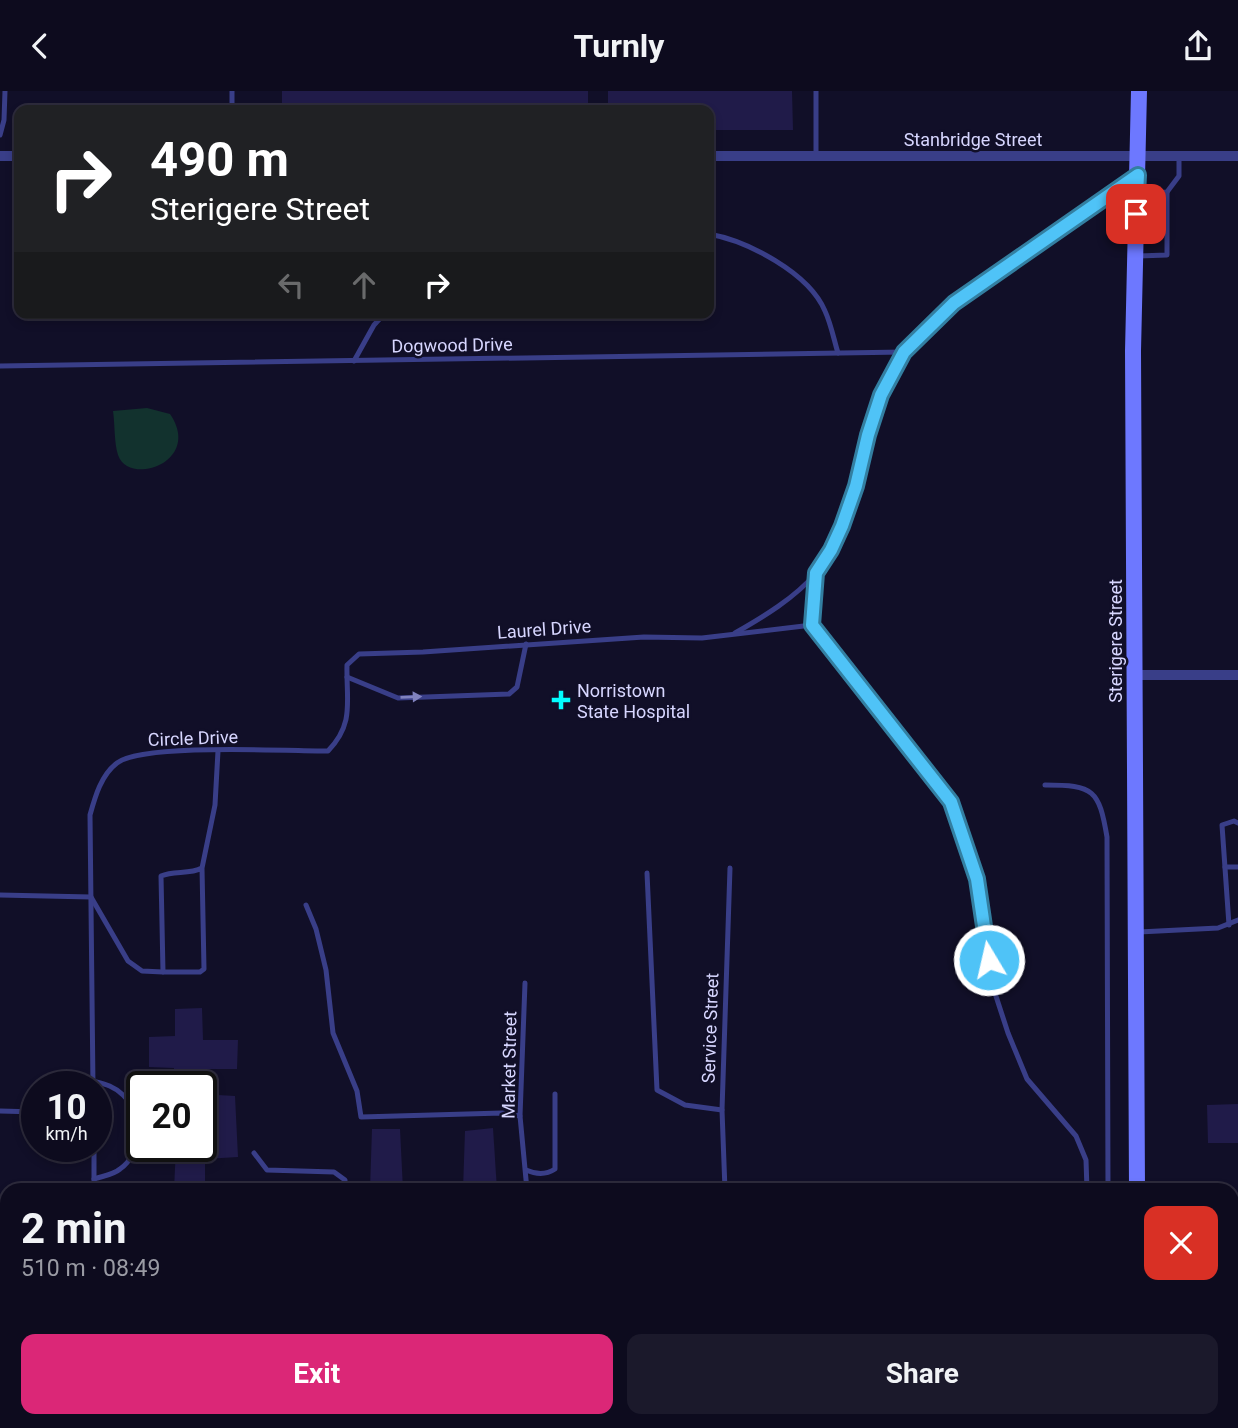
<!DOCTYPE html>
<html lang="en">
<head>
<meta charset="utf-8">
<style>
	body { margin:0; font-family:Roboto,sans-serif; background:#1b192b; color:#f1f3f6; height:100vh; display:flex; flex-direction:column; font-size:26px; white-space:nowrap }
	* { box-sizing:border-box; margin:0 }
	p { font-size:23px; color:#9a9ba4 }
	.icon { flex:none; width:38px; height:38px; fill:none; stroke:currentColor; stroke-width:2; stroke-linecap:round; stroke-linejoin:round }
	.map { position:relative; flex:1; overflow:hidden }
	.panel { position:absolute; left:0px; top:1092px; width:1239px; height:245px; display:flex; flex-direction:column; background:#0d0b1e; border-radius:21px 21px 0 0; box-shadow:0 4px 10px #0003,0 0 0 2px #2d2b3c }
	.panel>* { flex:none }
	.hud { position:absolute; left:14px; top:14px; width:700px; height:214px; border-radius:14px; box-shadow:0 4px 10px #0003,0 0 0 2px #2d2b3c; background:#202124; color:#fff; overflow:hidden }
	.speed { position:absolute; left:21px; top:980px; display:flex; gap:14px; font-size:35px; font-weight:700; text-align:center }
	.speed>* { display:grid; place-content:center; width:91px; height:91px; border-radius:50%; background:#0d0b1e; box-shadow:0 4px 10px #0003,0 0 0 2px #2d2b3c; line-height:1 }
	.speed small { font-size:18px; font-weight:400 }
	.speed .limit { border:4px solid #111; border-radius:10px; background:#fff; color:#111 }
	.pin { position:absolute; display:grid; place-items:center; width:60px; height:60px; color:#fff; margin:-30px; border-radius:14px; box-shadow:0 4px 10px #0006 }
	.me { position:absolute; width:77px; margin:-38px; rotate:351deg; stroke-linejoin:round; filter:drop-shadow(0 0 5px #0008) }
	.turn { display:flex; align-items:center; gap:24px; height:147px; padding:0 21px; font-size:32px }
	.turn .icon { width:91px; height:91px; stroke-width:2.5 }
	.turn b { display:block; font-size:49px; line-height:60px }
	.lanes { display:flex; align-items:center; height:66px; padding:0 21px; background:#0003; justify-content:center; gap:35px; direction:ltr }
	.lanes .off { opacity:.35 }
	.round { display:grid; place-items:center; flex:none; width:74px; height:74px; border-radius:14px; background:#1b192b }
	.head { display:flex; align-items:center; justify-content:space-between; height:119px; padding:0 21px }
	h1 { font-size:42px; font-weight:700; line-height:52px }
	.button { display:flex; gap:14px; margin-top:auto; padding:14px 21px }
	.button a { flex:1; height:80px; border-radius:14px; background:#db2777; color:#fff; font-size:28px; font-weight:700; line-height:80px; text-align:center }
	.button a+a { background:#1b192b; color:#f1f3f6 }
	header { display:flex; justify-content:space-between; align-items:center; height:91px; padding:0 21px; background:#0d0b1e; font-size:32px; font-weight:700 }
	.map>svg:first-child { display:block }
	.green { fill:#12322e }
	.building { fill:#201b49 }
	.lines { fill:none; stroke-linecap:round; stroke-linejoin:round }
	.lane { stroke:#393e88; stroke-width:5 }
	.street { stroke:#393e88; stroke-width:10 }
	.secondary { stroke:#6d78ff; stroke-width:16 }
	.oneway { fill:#8082be }
	.route-casing { stroke:#337fa1; stroke-width:18 }
	.route { stroke:#4fc3f7; stroke-width:12 }
	.poi-dot { fill:#02feff; stroke:#110f28; stroke-width:2.5 }
	.labels { text-anchor:middle; dominant-baseline:central; stroke-width:5; stroke-linejoin:round; paint-order:stroke }
	.street-label { font-size:18px; fill:#d7d6ff; stroke:#110f28 }
	.poi-label { font-size:18px; fill:#d7d6ff; stroke:#110f28; text-anchor:start }
</style>
</head>
<body>
<header><svg class="icon" aria-label="back" viewBox="0 0 24 24"><path d="M15 5l-7 7 7 7"/></svg>Turnly<svg class="icon" aria-label="share" viewBox="0 0 24 24"><path d="M12 15V3M7 8l5-5 5 5M5 13v7h14v-7"/></svg></header>
<div class="map">
<svg width="1238" height="1337" viewBox="0 0 1238 1337">
	<rect width="100%" height="100%" fill="#110f28"/>
	<g class="green">
		<path d="M147 317 170 323C203 371 129 396 118 364 114 352 115 334 113 320Z"/>
		<polygon points="1232,1267 1238,1267 1238,1337 1151,1337 1152,1330 1232,1330"/>
	</g>
	<g class="building">
		<rect x="282" y="0" width="306" height="19"/>
		<polygon points="608,0 792,0 793,39 709,39 709,19 608,19"/>
		<polygon points="202,917 203,949 238,949 237,978 205,978 206,996 174,996 174,977 149,976 149,946 175,945 175,918"/>
		<polygon points="201,1003 235,1005 238,1066 205,1068 205,1099 174,1099 176,1055 201,1055"/>
		<polygon points="1238,1013 1238,1052 1208,1052 1207,1014"/>
		<polygon points="493,1037 497,1099 463,1099 465,1040"/>
		<polygon points="372,1038 400,1038 403,1099 370,1099"/>
	</g>
	<g class="lines">
		<g class="lane">
			<polyline points="232,0 232,19"/>
			<polyline points="0,44 4,29 5,0"/>
			<polyline points="816,65 816,0"/>
			<polyline points="1140,102 1167,101 1179,85 1179,66"/>
			<path d="M709 143C748 150 809 182 825 220 831 233 834 249 838 262"/>
			<polyline points="1138,165 1167,164 1167,101"/>
			<polyline points="354,270 374,234 385,222"/>
			<polyline points="0,275 904,261"/>
			<polyline points="812,534 816,482"/>
			<path d="M735 542C763 526 795 507 816 482 849 445 855 390 868 344 876 316 887 287 904 262 930 224 975 196 1012 170 1053 142 1094 114 1135 86"/>
			<polyline points="347,586 398,607 509,603 517,596 526,553"/>
			<path d="M1045 694C1094 694 1099 699 1107 746L1108 1099"/>
			<polyline points="1225,776 1238,776"/>
			<path d="M202 777 204 878 200 881H163L161 785C174 779 189 784 202 777L215 714 218 660"/>
			<polyline points="647,782 657,999 685,1014 722,1019"/>
			<polyline points="0,804 91,806 128,870 142,880 163,881"/>
			<polyline points="306,814 316,838 326,879 333,942 357,1000 361,1026 502,1022 520,1025"/>
			<polyline points="1229,834 1222,734 1234,730 1238,732"/>
			<polyline points="1139,841 1218,837 1238,829"/>
			<polyline points="525,892 520,1025 527,1099"/>
			<path d="M93 990C105 993 114 995 123 1004 142 1022 143 1062 120 1078 113 1084 103 1085 94 1088"/>
			<path d="M93 996 90 724C95 706 101 684 117 672 143 652 289 660 328 660 355 632 346 610 347 574L359 563 423 561 644 546 702 547 812 534 951 711 977 788 993 896 1008 942 1027 988 1076 1045 1086 1069 1087 1099"/>
			<polyline points="0,1020 37,1021"/>
			<polyline points="94,1055 94,1099"/>
			<polyline points="254,1062 267,1079 334,1081 345,1089 345,1099"/>
			<path d="M526 1079C535 1083 546 1084 555 1078V1003"/>
			<polyline points="725,1099 722,1019 730,777"/>
			<polyline points="527,1337 527,1330"/>
			<path d="M991 1337C1000 1333 1008 1333 1018 1337"/>
			<polyline points="1043,1337 1093,1336"/>
		</g>
		<g class="street">
			<polyline points="0,65 19,65"/>
			<polyline points="709,65 1238,65"/>
			<polyline points="1134,584 1238,584"/>
		</g>
		<g class="secondary">
			<polyline points="1137,1099 1133,260 1139,0"/>
			<polyline points="1133,1337 1133,1330"/>
		</g>
	</g>
	<defs><path id="oneway-solid" d="M-6-.8H1V-3.2L6.5 0L1 3.2V.8H-6Z" transform="scale(1.75)"/></defs>
	<use class="oneway" href="#oneway-solid" transform="translate(411 606) rotate(-2)"/>
	<g class="lines">
		<g class="route-casing">
			<polyline id="route" points="989,869 977,788 951,711 812,534 816,482 831,459 842,435 856,395 868,344 881,304 904,261 954,212 1138,84 1136,123"/>
		</g>
		<use href="#route" class="route"/>
	</g>
	<path class="poi-dot" d="M557.5 598.5h7v7h7v7h-7v7h-7v-7h-7v-7h7z"/>
	<g class="labels">
		<g class="street-label">
			<text x="973" y="48">Stanbridge Street</text>
			<text transform="translate(452 254) rotate(-1)">Dogwood Drive</text>
			<text transform="translate(544 538) rotate(-4)">Laurel Drive</text>
			<text transform="translate(1115 550) rotate(-90)">Sterigere Street</text>
			<text transform="translate(193 647) rotate(-2)">Circle Drive</text>
			<text transform="translate(710 937) rotate(-88)">Service Street</text>
			<text transform="translate(509 974) rotate(-89)">Market Street</text>
		</g>
		<g class="poi-label">
			<text x="577" y="599">Norristown<tspan x="577" dy="21">State Hospital</tspan></text>
		</g>
	</g>
</svg>
<div class="speed"><div>10<small>km/h</small></div><div class="limit">20</div></div>
<div class="pin" style="left:1136px;top:123px;background:#d93025"><svg class="icon" aria-label="arrive" viewBox="0 0 24 24"><path d="M6 21V4h12l-3 4 3 4H6"/></svg></div>
<svg class="me" style="left:989px;top:869px" viewBox="-20 -20 40 40"><circle r="17" fill="#4fc3f7" stroke="#fff" stroke-width="3"/><path d="M0-11L8 9 0 5-8 9z" fill="#fff"/></svg>
<div class="hud">
<div class="turn"><svg class="icon" aria-label="right" viewBox="0 0 24 24"><path d="M7 20v-9h11M14 6l5 5-5 5"/></svg><div><b>490 m</b>Sterigere Street</div></div>
<div class="lanes"><svg class="icon off" aria-label="left" viewBox="0 0 24 24"><path d="M17 20v-9H6M10 6l-5 5 5 5"/></svg><svg class="icon off" aria-label="ahead" viewBox="0 0 24 24"><path d="M12 20V5M6 11l6-6 6 6"/></svg><svg class="icon" aria-label="right" viewBox="0 0 24 24"><path d="M7 20v-9h11M14 6l5 5-5 5"/></svg></div>
</div>
<section class="panel">
<div class="head"><div><h1>2 min</h1><p>510 m · 08:49</p></div><a class="round" style="background:#d93025;color:#fff"><svg class="icon" aria-label="close" viewBox="0 0 24 24"><path d="M6 6l12 12M18 6L6 18"/></svg></a></div>
<div class="button"><a>Exit</a><a>Share</a></div>
</section>
</div>
</body>
</html>
